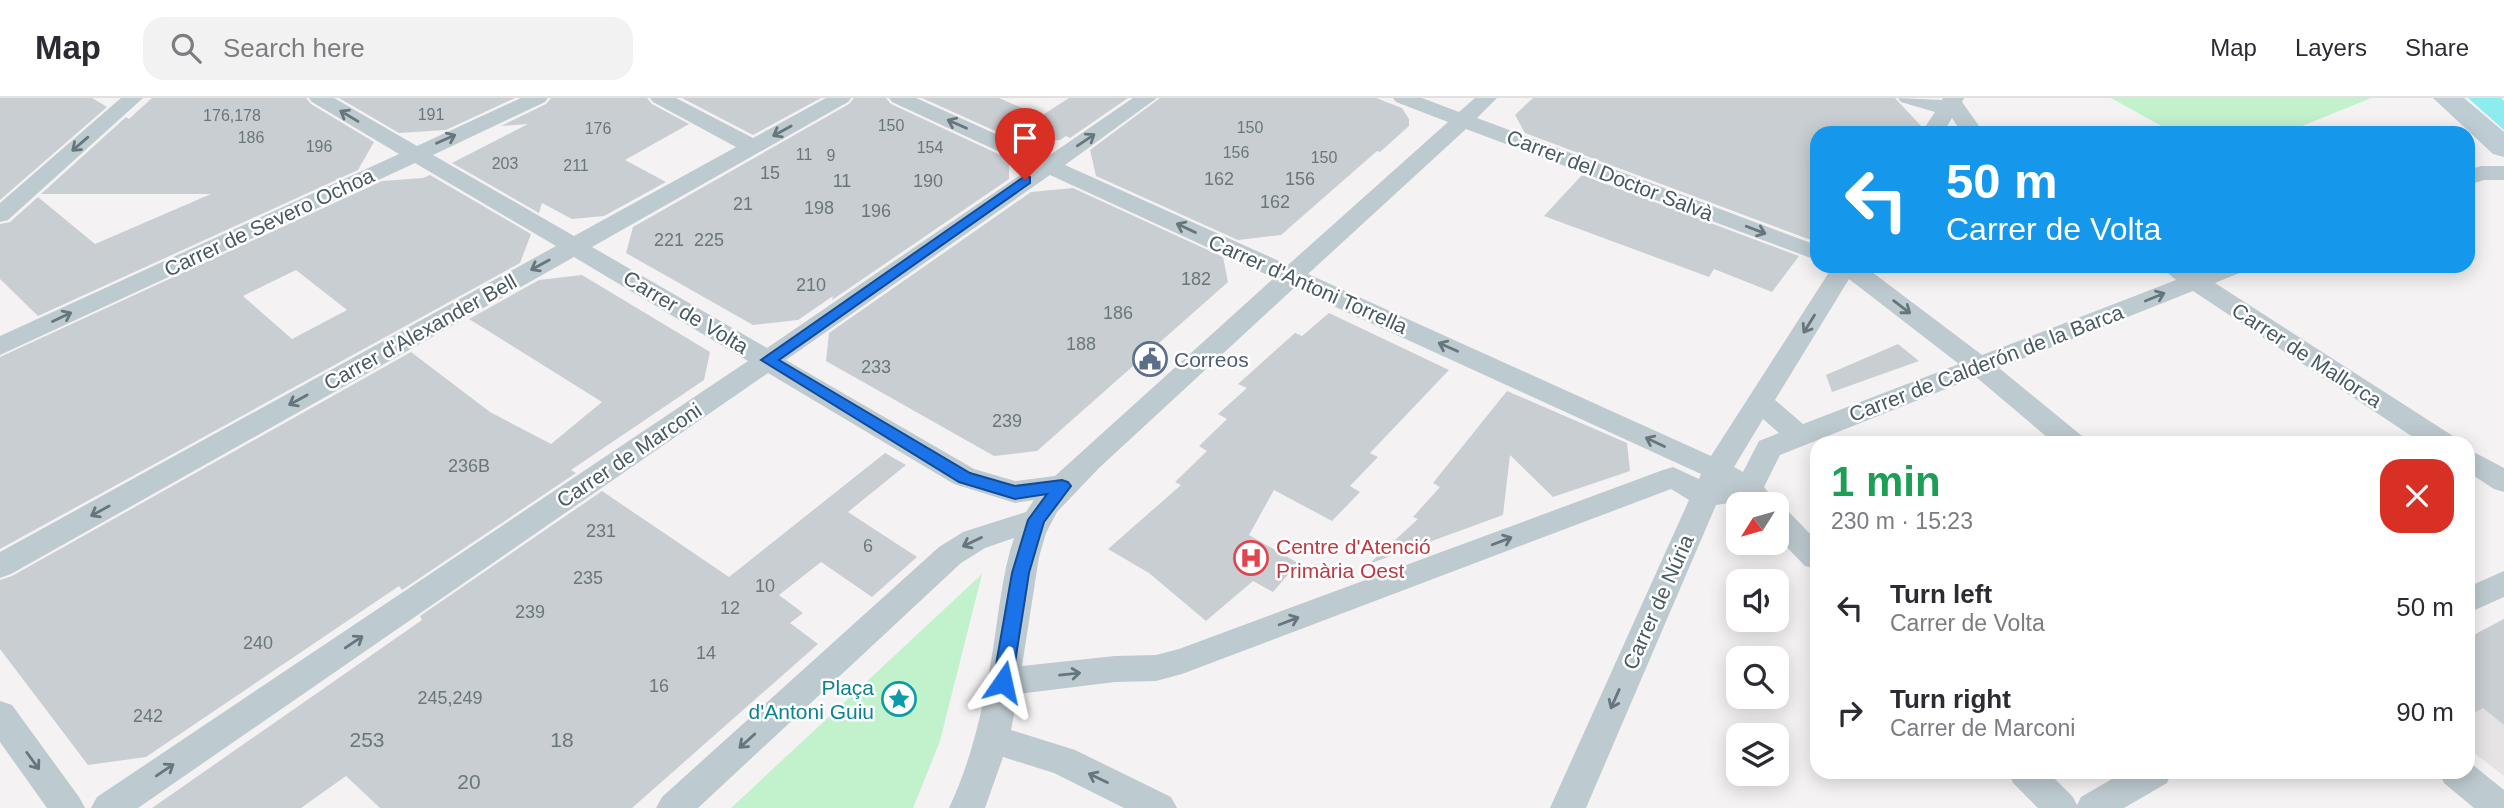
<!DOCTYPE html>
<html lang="en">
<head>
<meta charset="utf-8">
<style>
	body { margin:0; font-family:Arial,sans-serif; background:#f2f2f3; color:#2b2b33; height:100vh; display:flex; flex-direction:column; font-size:26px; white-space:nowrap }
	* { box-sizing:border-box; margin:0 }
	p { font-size:23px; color:#7c7c81 }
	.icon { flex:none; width:38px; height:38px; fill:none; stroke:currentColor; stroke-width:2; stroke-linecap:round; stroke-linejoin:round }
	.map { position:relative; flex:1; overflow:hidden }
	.drawer { position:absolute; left:1810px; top:338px; width:665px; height:343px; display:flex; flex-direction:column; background:#fff; border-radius:21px; box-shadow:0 4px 18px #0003 }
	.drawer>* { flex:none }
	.top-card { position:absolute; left:1810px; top:28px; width:665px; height:147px; border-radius:21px; box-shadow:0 4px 18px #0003; background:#1597ec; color:#fff; overflow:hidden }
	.needle { width:46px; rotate:233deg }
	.fabs { position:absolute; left:1726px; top:394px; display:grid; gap:14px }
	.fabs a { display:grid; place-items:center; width:63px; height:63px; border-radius:14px; background:#fff; box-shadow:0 4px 18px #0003; font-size:35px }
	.pin { position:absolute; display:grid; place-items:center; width:60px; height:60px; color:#fff; margin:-72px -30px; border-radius:50% 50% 50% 0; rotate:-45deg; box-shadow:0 0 7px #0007 }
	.pin .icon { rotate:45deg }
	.me { position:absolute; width:77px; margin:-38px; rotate:11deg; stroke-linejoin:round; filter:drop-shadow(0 0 5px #0008) }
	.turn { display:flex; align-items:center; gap:24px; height:147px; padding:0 21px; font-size:32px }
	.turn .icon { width:91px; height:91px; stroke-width:2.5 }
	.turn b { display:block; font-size:49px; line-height:60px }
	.round { display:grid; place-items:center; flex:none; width:74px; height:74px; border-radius:21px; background:#f2f2f3 }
	.summary { display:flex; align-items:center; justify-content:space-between; height:119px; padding:0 21px }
	h1 { font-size:42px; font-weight:700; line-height:52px; color:#1e9e55 }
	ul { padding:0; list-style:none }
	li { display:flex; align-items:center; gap:21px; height:105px; padding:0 21px }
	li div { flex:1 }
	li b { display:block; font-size:26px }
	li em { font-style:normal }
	header { display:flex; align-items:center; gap:42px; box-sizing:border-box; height:98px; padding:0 35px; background:#fff; border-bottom:2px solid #e1e1e2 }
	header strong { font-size:33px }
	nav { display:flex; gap:38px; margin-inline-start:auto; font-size:24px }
	.search { width:490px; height:63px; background:#f2f2f3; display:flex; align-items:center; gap:18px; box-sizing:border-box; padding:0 24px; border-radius:21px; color:#7c7c81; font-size:26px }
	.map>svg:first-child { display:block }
	.education { fill:#e6e3e5 }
	.green { fill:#c1f2cc }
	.water { fill:#8decf0 }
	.building { fill:#c9ced2; fill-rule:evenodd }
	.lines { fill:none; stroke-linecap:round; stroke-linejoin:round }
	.minor { fill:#bdcacf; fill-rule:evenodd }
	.secondary { fill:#beccd4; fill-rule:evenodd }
	.oneway { stroke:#66767c }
	.route { fill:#1a73e8; stroke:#114b97; stroke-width:2 }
	.labels { text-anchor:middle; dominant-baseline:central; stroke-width:5; stroke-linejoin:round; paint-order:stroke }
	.far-number-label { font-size:16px; fill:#69777d }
	.number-label { font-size:18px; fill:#69777d }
	.street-label { font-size:21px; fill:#495a61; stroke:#fff }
	.service-label { font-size:21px; fill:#4e5e75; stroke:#fff; text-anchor:start }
	.health-label { font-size:21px; fill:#be3a42; stroke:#fff; text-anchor:start }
	.culture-label { font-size:21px; fill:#0d838f; stroke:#fff; text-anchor:end }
	.near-number-label { font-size:21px; fill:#69777d }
</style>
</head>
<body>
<header>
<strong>Map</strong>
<div class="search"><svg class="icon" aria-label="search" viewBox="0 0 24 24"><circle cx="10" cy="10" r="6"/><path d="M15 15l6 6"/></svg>Search here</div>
<nav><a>Map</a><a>Layers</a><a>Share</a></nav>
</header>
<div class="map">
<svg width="2504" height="710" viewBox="0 0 2504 710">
	<rect width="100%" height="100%" fill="#f5f2f3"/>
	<polygon class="education" points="2504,521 2504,678 2468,650 2468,540"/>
	<g class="green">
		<polygon points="2111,0 2371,0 2285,35 2174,35"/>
		<polygon points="982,476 940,643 913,710 731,710"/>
	</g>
	<polygon class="water" points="2468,0 2501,0 2504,3 2504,32"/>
	<g class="building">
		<polygon points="0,0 92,0 107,9 0,102"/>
		<polygon points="152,0 306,0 311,6 374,44 358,72 38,218 0,181 0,126 10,124 38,99 95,146 211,96 41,96 126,19 129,21"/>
		<polygon points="339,0 515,0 446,32 399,35"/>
		<polygon points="551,0 647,0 652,6 689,26 625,62 666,84 604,118 572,121 542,105 539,115 452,65 528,26 501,28 546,6"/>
		<polygon points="682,0 821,0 753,37"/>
		<polygon points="854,0 886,0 891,6 1009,61 1009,81 832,202 833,198 798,222 753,227 626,155 633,129 849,6"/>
		<polygon points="922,0 999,0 1041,18 1069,0 1128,0 1070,40 1066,38 1060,42 1022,45"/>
		<polygon points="1160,0 1376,0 1402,10 1409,21 1409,28 1380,54 1377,53 1281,137 1238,142 1096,78 1090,52"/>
		<polygon points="1533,0 1895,0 1922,29 1918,35 1848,35 1832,30 1828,35 1816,35 1816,134 1811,142 1525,35 1515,17"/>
		<path d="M430 77 531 136 520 165 0 451V259L382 83 423 80ZM296 172 347 212 292 241 243 198Z"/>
		<polygon points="1582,77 1799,158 1772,194 1714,171 1709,179 1544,118"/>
		<polygon points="1073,90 1223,159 1228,184 1037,353 994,358 826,263 829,235 1031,94"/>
		<polygon points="582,177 710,254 704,282 571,372 576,375 402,492 399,488 146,659 88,667 0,551 0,482 12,478 411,254 490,314 551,346 602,304 469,221 539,182"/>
		<polygon points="1329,215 1449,272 1370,355 1378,359 1350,388 1360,394 1332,423 1274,392 1249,437 1298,465 1273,494 1253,483 1206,523 1149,475 1108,451 1181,387 1175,384 1207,353 1199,348 1227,321 1218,316 1247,290 1238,286 1295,235 1302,238"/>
		<polygon points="1898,246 1919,263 1832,294 1826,277"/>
		<polygon points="1507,293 1627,345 1630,373 1553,399 1510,357 1503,417 1369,466 1418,421 1413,419 1440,389 1433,385"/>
		<polygon points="885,355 906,367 848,414 917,459 872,499 821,464 779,497 803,515 790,525 818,546 632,710 380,710 346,678 301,710 152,710 422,522 420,518 602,393 729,479"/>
		<polygon points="2504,521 2504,627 2483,610 2468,618 2468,540"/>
	</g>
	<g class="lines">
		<g class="minor">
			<polygon points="121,0 143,0 8,122 0,124 0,105"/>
			<path d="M309 0H334L417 48 521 0H548L545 4 433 57 574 138 736 49 653 4 650 0H676L753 40 826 0H851L848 4 592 149 767 250 1032 69 892 4 889 0H916L1047 59 1133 0H1157L1065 67 1288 167 1448 24 1396 4 1393 0H1422L1459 14 1475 0H1497L1477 20 1816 147V162L1466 31 1308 176 1711 358 1833 168H1864L1982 257 2176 182 2160 168H2189L2198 174 2213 168H2247L2244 173 2215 185 2453 338 2457 345H2422L2193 193 1999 270 2082 338 2086 345H2054L1976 279 1780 357 1764 389 1778 406 1776 408 1786 411 1816 442V471L1805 468 1776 438V406H1746L1743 403 1716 407 1586 710H1550L1689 402 1671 391 1182 576 1156 583 1115 584 1018 596 1011 632 1075 652 1171 699 1177 710H1124L1054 675 1003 659 985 710H949C973 659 984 606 993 551 999 514 1002 476 1014 440L985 450 961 465 698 710H656L662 699 939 449 963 434 1026 414 1034 402 1015 405 954 386 768 275 138 710H91L97 699 748 263 574 159 11 476 0 480V454L556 148 415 65 0 257V238L399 56 312 4ZM1050 77 1274 180 1055 378 1015 383 974 371 786 262ZM1849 181 1959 266 1803 326 1775 302ZM1294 190 1701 376 1699 381 1673 369 1663 372 1179 551 1156 557 1115 558 1022 568 1039 459 1046 435 1057 414 1099 370ZM1763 321 1779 335 1759 343 1743 374 1734 369Z"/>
			<polygon points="1898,0 1942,2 1943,0 1964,0 1962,4 1984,35 1962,35 1952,20 1943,35 1921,35 1935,14 1901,4"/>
			<polygon points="2481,68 2504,68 2504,82 2484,82 2468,87 2468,72"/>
			<polygon points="2468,351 2504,370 2504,394 2494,391 2468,374"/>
			<polygon points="2504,473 2504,499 2468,515 2468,489"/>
			<polygon points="0,603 12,607 79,699 85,710 47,710 0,644"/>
			<polygon points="2468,663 2504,692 2504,710 2474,710 2444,685 2439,674 2468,674"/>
			<polygon points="2008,674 2048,674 2073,699 2077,707 2081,699 2124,674 2172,674 2167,685 2124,710 2038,710 2013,685"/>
		</g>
		<polygon class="secondary" points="2433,0 2464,0 2504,34 2504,59 2493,56"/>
	</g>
	<defs><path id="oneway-shaft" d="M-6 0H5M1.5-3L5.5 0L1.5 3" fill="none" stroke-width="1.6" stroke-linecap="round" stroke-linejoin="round" transform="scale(1.75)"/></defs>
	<g class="oneway">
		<use href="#oneway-shaft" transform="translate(349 18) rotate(-149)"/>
		<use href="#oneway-shaft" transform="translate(957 26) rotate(-156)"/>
		<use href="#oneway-shaft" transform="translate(782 33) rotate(151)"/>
		<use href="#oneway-shaft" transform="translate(446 41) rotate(-24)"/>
		<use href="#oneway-shaft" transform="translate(1086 42) rotate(-34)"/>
		<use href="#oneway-shaft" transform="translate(80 46) rotate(139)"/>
		<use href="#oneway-shaft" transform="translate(1186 130) rotate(-155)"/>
		<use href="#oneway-shaft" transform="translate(1756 132) rotate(21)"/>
		<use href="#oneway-shaft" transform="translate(540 167) rotate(151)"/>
		<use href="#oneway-shaft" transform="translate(2155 199) rotate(-22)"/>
		<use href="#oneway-shaft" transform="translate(1902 209) rotate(37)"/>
		<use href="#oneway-shaft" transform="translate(62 219) rotate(-25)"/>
		<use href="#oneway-shaft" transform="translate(1809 226) rotate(122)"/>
		<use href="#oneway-shaft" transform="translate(1448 249) rotate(-156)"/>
		<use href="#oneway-shaft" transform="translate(298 302) rotate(151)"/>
		<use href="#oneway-shaft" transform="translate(1655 344) rotate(-155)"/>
		<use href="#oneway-shaft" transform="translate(100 413) rotate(151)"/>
		<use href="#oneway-shaft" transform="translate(1502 443) rotate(-21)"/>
		<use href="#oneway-shaft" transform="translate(972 444) rotate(154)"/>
		<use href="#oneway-shaft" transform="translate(1289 523) rotate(-21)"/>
		<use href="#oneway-shaft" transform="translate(354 544) rotate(-34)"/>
		<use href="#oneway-shaft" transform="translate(1070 576) rotate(-6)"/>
		<use href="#oneway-shaft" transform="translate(1615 601) rotate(114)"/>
		<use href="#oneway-shaft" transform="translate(747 643) rotate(138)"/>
		<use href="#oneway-shaft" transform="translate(33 663) rotate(54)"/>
		<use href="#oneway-shaft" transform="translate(165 672) rotate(-34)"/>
		<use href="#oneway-shaft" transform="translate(1098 680) rotate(-154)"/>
	</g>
	<polygon class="route" points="1025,78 1030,79 1030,85 779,262 970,375 1015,388 1062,382 1068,384 1071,388 1044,424 1038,444 1029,475 1012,584 1009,590 1003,592 996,590 993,584 1012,475 1028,422 1047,396 1015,401 959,384 761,262"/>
	<defs>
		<g id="civic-ring" transform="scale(1.75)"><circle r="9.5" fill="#fff" stroke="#5c6f8a" stroke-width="1.5"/><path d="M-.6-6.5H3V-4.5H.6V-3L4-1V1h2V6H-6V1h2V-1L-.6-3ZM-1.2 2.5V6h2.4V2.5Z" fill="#5c6f8a"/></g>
		<g id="hospital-ring" transform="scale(1.75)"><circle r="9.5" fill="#fff" stroke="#e0444e" stroke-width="1.5"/><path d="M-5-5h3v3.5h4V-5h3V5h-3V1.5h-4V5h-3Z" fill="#e0444e"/></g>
		<g id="sight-ring" transform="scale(1.75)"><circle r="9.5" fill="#fff" stroke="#0f9aa8" stroke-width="1.5"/><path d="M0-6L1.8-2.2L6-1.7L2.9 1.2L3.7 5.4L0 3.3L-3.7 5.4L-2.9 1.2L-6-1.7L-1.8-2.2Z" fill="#0f9aa8"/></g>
	</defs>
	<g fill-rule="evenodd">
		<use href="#civic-ring" x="1150" y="261"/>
		<use href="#hospital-ring" x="1251" y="460"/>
		<use href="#sight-ring" x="899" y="601"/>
	</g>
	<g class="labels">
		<g class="far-number-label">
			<text x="431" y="16">191</text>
			<text x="232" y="17">176,178</text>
			<text x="891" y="27">150</text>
			<text x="1250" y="29">150</text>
			<text x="598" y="30">176</text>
			<text x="251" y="39">186</text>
			<text x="319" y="48">196</text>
			<text x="930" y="49">154</text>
			<text x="1236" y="54">156</text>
			<text x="804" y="56">11</text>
			<text x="831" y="57">9</text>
			<text x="1324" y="59">150</text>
			<text x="505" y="65">203</text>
			<text x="576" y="67">211</text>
		</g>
		<g class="number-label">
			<text x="770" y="75">15</text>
			<text x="1219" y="81">162</text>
			<text x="1300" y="81">156</text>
			<text x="842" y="83">11</text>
			<text x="928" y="83">190</text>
			<text x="1275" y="104">162</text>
			<text x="743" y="106">21</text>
			<text x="819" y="110">198</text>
			<text x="876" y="113">196</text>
			<text x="669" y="142">221</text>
			<text x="709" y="142">225</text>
			<text x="1196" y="181">182</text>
			<text x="811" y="187">210</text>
			<text x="1118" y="215">186</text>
			<text x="1081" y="246">188</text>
			<text x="876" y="269">233</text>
			<text x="1007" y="323">239</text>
			<text x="469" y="368">236B</text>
			<text x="601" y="433">231</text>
			<text x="868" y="448">6</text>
			<text x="588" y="480">235</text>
			<text x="765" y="488">10</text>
			<text x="730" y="510">12</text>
			<text x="530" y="514">239</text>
			<text x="258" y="545">240</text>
			<text x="706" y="555">14</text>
			<text x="659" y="588">16</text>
			<text x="450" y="600">245,249</text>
			<text x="148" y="618">242</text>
		</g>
		<g class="street-label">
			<text transform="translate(1610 77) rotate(21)">Carrer del Doctor Salvà</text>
			<text transform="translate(269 124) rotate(-25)">Carrer de Severo Ochoa</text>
			<text transform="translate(1308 186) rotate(24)">Carrer d'Antoni Torrella</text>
			<text transform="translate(686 214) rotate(31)">Carrer de Volta</text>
			<text transform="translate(420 234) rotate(-29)">Carrer d'Alexander Bell</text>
			<text transform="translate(2307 257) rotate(33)">Carrer de Mallorca</text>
			<text transform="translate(1986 265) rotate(-21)">Carrer de Calderón de la Barca</text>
			<text transform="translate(629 357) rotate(-34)">Carrer de Marconi</text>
			<text transform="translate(1658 504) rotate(-66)">Carrer de Núria</text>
		</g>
		<g class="service-label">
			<text x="1174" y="261">Correos</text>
		</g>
		<g class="health-label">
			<text x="1276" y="448">Centre d'Atenció<tspan x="1276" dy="24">Primària Oest</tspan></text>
		</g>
		<g class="culture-label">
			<text x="874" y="589">Plaça<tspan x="874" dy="24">d'Antoni Guiu</tspan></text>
		</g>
		<g class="near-number-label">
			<text x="367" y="641">253</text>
			<text x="562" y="641">18</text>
			<text x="469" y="683">20</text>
		</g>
	</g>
</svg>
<div class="fabs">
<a><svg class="needle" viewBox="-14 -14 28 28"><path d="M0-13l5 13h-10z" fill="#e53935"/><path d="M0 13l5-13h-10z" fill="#7c7c81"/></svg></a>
<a><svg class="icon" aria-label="sound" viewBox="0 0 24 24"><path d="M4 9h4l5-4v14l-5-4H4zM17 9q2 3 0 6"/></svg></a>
<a><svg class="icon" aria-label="search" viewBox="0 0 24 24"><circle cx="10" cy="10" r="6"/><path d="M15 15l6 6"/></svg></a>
<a><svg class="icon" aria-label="layers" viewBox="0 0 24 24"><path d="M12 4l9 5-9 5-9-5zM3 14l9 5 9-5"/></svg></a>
</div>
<div class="pin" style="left:1025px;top:82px;background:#d93025"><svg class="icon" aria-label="arrive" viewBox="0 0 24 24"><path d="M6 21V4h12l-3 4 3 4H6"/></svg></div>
<svg class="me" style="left:1003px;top:584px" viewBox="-20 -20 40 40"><path d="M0-17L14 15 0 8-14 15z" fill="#1a73e8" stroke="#fff" stroke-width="4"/></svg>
<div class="top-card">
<div class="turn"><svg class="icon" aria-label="left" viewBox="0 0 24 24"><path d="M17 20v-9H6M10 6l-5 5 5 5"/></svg><div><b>50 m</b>Carrer de Volta</div></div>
</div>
<section class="drawer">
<div class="summary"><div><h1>1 min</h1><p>230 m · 15:23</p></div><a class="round" style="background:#d93025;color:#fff"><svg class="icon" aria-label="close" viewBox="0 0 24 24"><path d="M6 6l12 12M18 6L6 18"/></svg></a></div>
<ul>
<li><svg class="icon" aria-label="left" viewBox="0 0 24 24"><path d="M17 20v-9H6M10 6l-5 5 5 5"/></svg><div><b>Turn left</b><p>Carrer de Volta</p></div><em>50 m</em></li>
<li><svg class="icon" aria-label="right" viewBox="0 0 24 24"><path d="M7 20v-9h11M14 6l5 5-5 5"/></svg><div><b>Turn right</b><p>Carrer de Marconi</p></div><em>90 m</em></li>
</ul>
</section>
</div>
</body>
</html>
